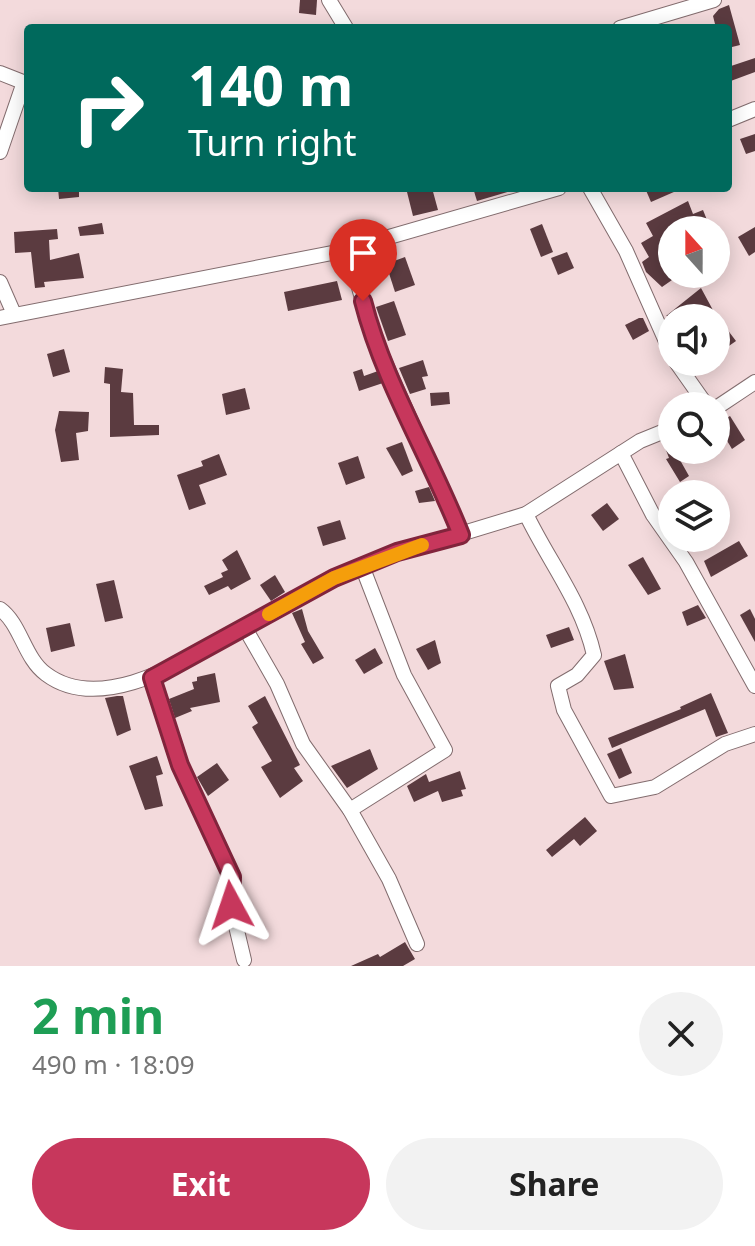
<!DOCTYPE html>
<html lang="en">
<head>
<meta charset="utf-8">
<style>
	body { margin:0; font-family:"Noto Sans",sans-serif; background:#f2f2f2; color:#222; height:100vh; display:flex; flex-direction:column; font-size:30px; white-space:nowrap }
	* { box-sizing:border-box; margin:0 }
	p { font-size:26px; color:#767676 }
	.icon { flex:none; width:44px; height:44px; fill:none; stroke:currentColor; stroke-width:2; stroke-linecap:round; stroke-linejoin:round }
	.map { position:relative; height:966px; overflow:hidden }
	.details { display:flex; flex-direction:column; background:#fff; flex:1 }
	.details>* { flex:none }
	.top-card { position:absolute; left:24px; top:24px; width:708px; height:168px; border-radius:8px; box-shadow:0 4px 20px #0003; background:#00695c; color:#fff; overflow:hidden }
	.needle { width:52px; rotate:339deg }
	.buttons { position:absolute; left:658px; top:216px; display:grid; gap:16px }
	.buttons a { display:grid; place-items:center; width:72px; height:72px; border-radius:50%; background:#fff; box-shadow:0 4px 20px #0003; font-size:40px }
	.pin { position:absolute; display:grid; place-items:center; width:68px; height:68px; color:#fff; margin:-82px -34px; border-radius:50% 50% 50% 0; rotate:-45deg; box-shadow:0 0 8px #0007 }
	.pin .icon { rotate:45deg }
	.me { position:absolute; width:88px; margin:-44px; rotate:355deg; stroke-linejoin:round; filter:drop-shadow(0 0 6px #0008) }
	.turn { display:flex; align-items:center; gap:28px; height:168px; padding:0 32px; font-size:36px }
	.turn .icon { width:104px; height:104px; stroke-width:2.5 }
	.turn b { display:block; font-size:56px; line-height:68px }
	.round { display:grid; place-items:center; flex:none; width:84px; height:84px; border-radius:42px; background:#f2f2f2 }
	.overview { display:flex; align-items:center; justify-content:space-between; height:136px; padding:0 32px }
	h1 { font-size:48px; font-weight:700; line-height:60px; color:#1e9e55 }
	.cta { display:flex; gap:16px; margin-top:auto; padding:16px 32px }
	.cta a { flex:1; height:92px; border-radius:48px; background:#c7375c; color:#fff; font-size:32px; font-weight:700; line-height:92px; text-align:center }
	.cta a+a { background:#f2f2f2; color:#222 }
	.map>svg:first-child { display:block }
	.building { fill:#5b3b40 }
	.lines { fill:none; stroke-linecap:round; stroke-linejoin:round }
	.minor-casing { stroke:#826c6e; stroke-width:16 }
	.minor { stroke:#fff; stroke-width:14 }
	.route-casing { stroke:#81243c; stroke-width:20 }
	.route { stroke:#c7375c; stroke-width:14 }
	.slow { stroke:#f59e0b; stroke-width:14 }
</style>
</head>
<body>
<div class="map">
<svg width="755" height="966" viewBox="0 0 755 966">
	<rect width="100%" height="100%" fill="#f3dadc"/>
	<g class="building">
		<polygon points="300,0 317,0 316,15 299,13"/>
		<polygon points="729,5 740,45 728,48 728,28 716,28 713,16 719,9"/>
		<polygon points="755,58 755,72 728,82 728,67"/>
		<polygon points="755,134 755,151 746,154 740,139"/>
		<polygon points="58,188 79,188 79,197 59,199"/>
		<polygon points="425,188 432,188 438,210 413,216 407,192"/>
		<polygon points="473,188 514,188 514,190 477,201"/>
		<polygon points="645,188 683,188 651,202"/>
		<polygon points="688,201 693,214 703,210 711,230 672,230 672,280 662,287 646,272 642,262 649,257 641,243 653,236 646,223"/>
		<polygon points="102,223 104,234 80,236 78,227"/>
		<polygon points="542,224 553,252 541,257 530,229"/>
		<polygon points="755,227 755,252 749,256 738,237"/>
		<polygon points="57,229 58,239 49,240 50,260 79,253 84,278 44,282 45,287 35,288 31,252 15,253 14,232"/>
		<polygon points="567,252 574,268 558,275 551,258"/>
		<polygon points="405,257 415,285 395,292 386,264"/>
		<polygon points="337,281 342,300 288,311 284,292"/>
		<polygon points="701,288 714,312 736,341 716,355 716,318 666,316"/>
		<polygon points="394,301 406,335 388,341 376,307"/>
		<polygon points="639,318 643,318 649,331 633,340 625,325"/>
		<polygon points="64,349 70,372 53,377 47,354"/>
		<polygon points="423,360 428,376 422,377 426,389 410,394 399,368"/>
		<polygon points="105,367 123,369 121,392 133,393 134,425 159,425 159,435 110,437 110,384 104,383"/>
		<polygon points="362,369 364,376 378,371 383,383 359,391 353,372"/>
		<polygon points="245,388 250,409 226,415 222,394"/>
		<polygon points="449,392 450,404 431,406 430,393"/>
		<polygon points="59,411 89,412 88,431 76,433 79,460 61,462 55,430"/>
		<polygon points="730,416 745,440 732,449 717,424"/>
		<polygon points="672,439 672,450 684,450 686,458 680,460 689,476 680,482 666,459 669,458 663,442"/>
		<polygon points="402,442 413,471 402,476 386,448"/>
		<polygon points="219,454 227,475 199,485 206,504 189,510 177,475 203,466 201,461"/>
		<polygon points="358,456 365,478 346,485 338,463"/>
		<polygon points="429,487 435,501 419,503 415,491"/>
		<polygon points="607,503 619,519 603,531 591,515"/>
		<polygon points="340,520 346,539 323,546 317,527"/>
		<polygon points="739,541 748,556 711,577 704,561"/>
		<polygon points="237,550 251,579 231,590 228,586 209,595 204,586 223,577 221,573 228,570 222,560"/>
		<polygon points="643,557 661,589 648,595 628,565"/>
		<polygon points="275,575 285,592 271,601 260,585"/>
		<polygon points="114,580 123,618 105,622 96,584"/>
		<polygon points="698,605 706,618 687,626 682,612"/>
		<polygon points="302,609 308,631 324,658 313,664 301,644 305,642 292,613"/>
		<polygon points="750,609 755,619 755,642 740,615"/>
		<polygon points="70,623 75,646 51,652 46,628"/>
		<polygon points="569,627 574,640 551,648 546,635"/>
		<polygon points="435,640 441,663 428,670 416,649"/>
		<polygon points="375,648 383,663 364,674 355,660"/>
		<polygon points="625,654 634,688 614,690 604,661"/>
		<polygon points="215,673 220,702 190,708 192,711 175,718 169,699 194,689 192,682 197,681 197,677"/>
		<polygon points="711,693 728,733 716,737 705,709 612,748 608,738 681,709 680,707"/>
		<polygon points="117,696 123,696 131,730 117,736 105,698"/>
		<polygon points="265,696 300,765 294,768 303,781 280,798 261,767 272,761 252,727 258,723 248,706"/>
		<polygon points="621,748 632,773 619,779 607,754"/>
		<polygon points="370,749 378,769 347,788 331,766"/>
		<polygon points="157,756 163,774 156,776 163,806 145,810 129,766"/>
		<polygon points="217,763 229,780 208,796 197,777"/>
		<polygon points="460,771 466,789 461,790 463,796 442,802 438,791 414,802 407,786 426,774 429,782"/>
		<polygon points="585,817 597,831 580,846 574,839 552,857 546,850"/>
		<polygon points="405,942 415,959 403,966 351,966 378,954 380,957"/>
	</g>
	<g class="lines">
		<g class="minor-casing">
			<g id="minor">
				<polyline points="329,0 346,28"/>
				<polyline points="620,28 714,0"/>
				<polyline points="0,73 28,84"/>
				<polyline points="728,120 755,109"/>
				<polyline points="0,152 24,82"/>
				<polyline points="590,188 626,251 672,355"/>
				<polyline points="337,252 355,273 370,328 461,535"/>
				<polyline points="0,282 14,314"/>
				<polyline points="0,318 337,252 559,188"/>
				<polyline points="676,362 707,406"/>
				<polyline points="716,408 755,382"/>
				<polyline points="621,453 653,515 686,562 755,686"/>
				<path d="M526 514C549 562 582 602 594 655L577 675 558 686 564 710 611 796 655 787 725 744 755 734"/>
				<path d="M0 609C21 624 24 658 46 674 103 717 192 656 245 628L277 684 303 744 350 810 389 879 417 944"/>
				<polyline points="245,628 334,578 378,559 526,514 640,441 672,428"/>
				<polyline points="152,678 180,765 232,877 231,905 244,960"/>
				<polyline points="350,810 445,750 404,675 362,566"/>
			</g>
		</g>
		<use href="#minor" class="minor"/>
	</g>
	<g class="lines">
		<g class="route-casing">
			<path id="route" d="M231 905 232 877 180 765 152 678 334 578 397 552 461 535C430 456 384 383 363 301"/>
		</g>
		<use href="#route" class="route"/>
		<polyline class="slow" points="269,614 334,578 422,545"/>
	</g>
</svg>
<div class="buttons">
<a><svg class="needle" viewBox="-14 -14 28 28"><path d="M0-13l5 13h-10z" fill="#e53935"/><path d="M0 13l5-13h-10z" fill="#767676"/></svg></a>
<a><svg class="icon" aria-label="sound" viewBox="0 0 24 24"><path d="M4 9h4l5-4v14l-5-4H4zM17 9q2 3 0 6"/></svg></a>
<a><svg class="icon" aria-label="search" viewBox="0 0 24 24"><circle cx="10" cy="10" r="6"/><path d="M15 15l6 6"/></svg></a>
<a><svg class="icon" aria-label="layers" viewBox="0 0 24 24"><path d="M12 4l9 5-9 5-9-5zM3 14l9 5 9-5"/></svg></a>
</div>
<div class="pin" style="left:363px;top:301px;background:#d93025"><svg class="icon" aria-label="arrive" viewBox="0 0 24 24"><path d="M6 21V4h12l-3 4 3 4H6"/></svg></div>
<svg class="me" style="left:231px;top:905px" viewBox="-20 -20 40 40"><path d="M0-17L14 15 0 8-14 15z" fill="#c7375c" stroke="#fff" stroke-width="4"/></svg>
<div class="top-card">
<div class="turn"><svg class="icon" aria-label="right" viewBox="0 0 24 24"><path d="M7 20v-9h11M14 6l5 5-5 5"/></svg><div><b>140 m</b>Turn right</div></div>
</div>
</div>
<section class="details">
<div class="overview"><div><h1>2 min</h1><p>490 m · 18:09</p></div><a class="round"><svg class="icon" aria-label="close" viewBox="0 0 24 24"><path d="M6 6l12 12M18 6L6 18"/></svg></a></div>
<div class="cta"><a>Exit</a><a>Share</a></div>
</section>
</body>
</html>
